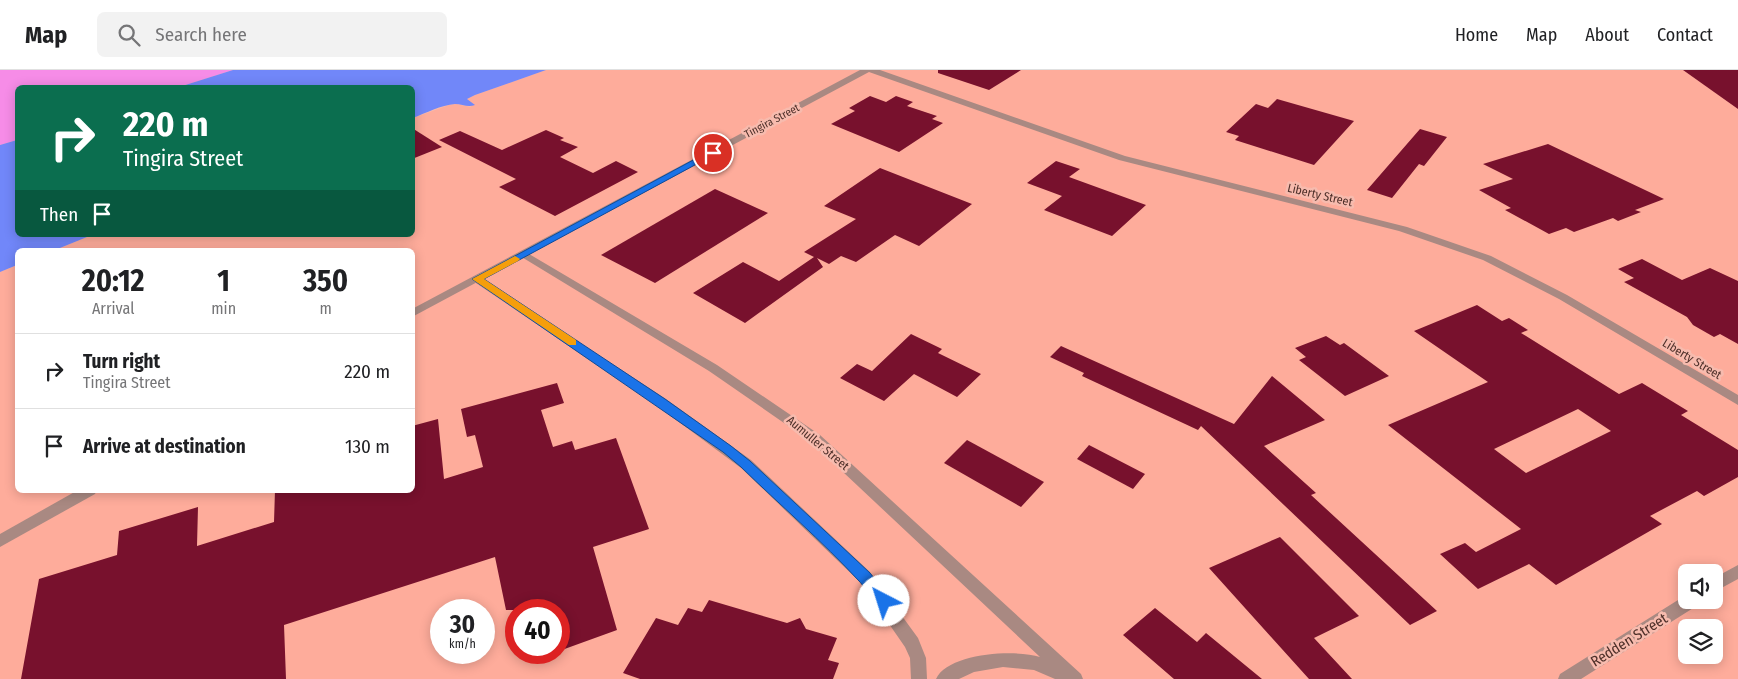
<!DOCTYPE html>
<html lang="en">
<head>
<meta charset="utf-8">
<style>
	body { margin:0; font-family:"Fira Sans Condensed",sans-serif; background:#f2f2f2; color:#202124; height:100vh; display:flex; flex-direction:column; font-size:19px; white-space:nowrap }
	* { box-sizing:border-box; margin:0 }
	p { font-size:16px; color:#757577 }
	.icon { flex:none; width:28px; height:28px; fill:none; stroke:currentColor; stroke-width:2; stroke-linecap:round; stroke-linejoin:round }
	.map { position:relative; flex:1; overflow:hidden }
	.details { position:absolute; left:15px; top:178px; width:400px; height:245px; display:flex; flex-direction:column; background:#fff; border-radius:8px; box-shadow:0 2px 12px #0003 }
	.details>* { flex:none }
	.banner { position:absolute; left:15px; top:15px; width:400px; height:152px; border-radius:8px; box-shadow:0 2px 12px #0003; background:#0b6e4f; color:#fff; overflow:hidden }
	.buttons { position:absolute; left:1678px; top:494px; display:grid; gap:10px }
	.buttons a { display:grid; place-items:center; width:45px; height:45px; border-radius:8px; background:#fff; box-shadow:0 2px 12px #0003; font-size:25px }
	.speed { position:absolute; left:430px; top:529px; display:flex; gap:10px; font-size:25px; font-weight:700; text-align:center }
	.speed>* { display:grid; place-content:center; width:65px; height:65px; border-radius:50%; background:#fff; box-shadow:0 2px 12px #0003; line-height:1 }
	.speed small { font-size:12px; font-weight:400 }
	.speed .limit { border:8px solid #d22; background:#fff; color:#111 }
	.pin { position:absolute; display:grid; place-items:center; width:42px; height:42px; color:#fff; margin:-21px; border:2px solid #fff; border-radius:50%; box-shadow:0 1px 5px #0007 }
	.me { position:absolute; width:55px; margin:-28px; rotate:320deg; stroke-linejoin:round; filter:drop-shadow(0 0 4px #0008) }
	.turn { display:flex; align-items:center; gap:18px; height:105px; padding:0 25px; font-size:22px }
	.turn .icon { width:65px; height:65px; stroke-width:2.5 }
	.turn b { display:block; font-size:35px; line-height:42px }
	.then { display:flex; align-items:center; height:48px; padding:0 25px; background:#0003; gap:10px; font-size:19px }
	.eta { display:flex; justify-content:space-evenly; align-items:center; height:85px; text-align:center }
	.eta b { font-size:30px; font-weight:700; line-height:35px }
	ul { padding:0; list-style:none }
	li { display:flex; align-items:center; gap:15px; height:75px; padding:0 25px; border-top:1px solid #e0e0e0 }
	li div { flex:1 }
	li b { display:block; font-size:19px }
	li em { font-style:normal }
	header { display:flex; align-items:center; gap:30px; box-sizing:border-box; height:70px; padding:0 25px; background:#fff; border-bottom:1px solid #e0e0e0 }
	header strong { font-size:24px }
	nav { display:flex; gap:28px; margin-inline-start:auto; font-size:18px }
	.search { width:350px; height:45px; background:#f2f2f2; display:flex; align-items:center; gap:12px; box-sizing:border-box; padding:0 18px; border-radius:8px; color:#757577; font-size:19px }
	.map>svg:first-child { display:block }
	.built { fill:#feac9b; fill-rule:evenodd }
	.green { fill:#f68ce7 }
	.water { fill:#7187f9 }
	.building { fill:#78112d; fill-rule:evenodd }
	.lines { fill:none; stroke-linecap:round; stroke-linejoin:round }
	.minor { fill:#a98982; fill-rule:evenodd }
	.tertiary { fill:#a98982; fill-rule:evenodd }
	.route { fill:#1a73e8; stroke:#114b97 }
	.slow { fill:#f59e0b }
	.labels { text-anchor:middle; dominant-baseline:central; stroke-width:5; stroke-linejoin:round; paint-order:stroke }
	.far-street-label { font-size:11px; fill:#4d2f29; stroke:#f7bbae }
	.street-label { font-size:12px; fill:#4d2f29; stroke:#f7bbae }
	.near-street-label { font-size:15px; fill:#4d2f29; stroke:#f7bbae }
</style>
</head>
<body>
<header>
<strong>Map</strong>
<div class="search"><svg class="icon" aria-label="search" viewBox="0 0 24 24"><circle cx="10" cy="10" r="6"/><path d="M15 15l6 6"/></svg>Search here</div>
<nav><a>Home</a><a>Map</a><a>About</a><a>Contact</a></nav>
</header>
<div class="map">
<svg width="1738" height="609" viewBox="0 0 1738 609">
	<rect width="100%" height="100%" fill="#f7bbae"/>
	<path class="built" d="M546 0H1738V609H0V202L17 195 18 420H412V180H55L92 165H412L413 48 449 35 456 34 471 37 467 29 475 25ZM1686 502H1714V530H1686ZM441 540H484V582H441ZM516 540H559V582H516ZM1686 558H1714V585H1686Z"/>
	<polygon class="green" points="0,0 233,0 179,17 18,18 17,70 0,75"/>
	<g class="water">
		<path d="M233 0H546L475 25 467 29 475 35C468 38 462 34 455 34 441 35 426 43 413 48L412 18 179 17Z"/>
		<polygon points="17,70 18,165 92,165 55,180 18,180 17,195 0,202 0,75"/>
	</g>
	<g class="building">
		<polygon points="938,0 1021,0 989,20 938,3"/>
		<polygon points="1683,0 1738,0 1738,39"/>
		<polygon points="870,26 886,32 896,26 913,32 907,36 937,46 932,49 943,53 899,82 831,54 855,41 849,38"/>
		<polygon points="1277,29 1354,51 1314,95 1235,70 1239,66 1226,62 1256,34 1268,38"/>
		<polygon points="412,58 442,77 412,89"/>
		<polygon points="1420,59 1447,67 1424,96 1419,94 1392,128 1367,120"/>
		<polygon points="546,60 564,68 560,70 578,77 560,87 593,103 616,91 638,102 555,146 499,117 516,109 439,70 460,61 502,80"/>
		<polygon points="1548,74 1664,129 1635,140 1641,142 1618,151 1613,148 1574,162 1566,158 1549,164 1505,140 1511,138 1479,120 1513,109 1483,94"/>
		<polygon points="1056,91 1080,99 1069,107 1146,135 1112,166 1044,140 1062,126 1027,113"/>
		<polygon points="880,98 972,134 919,176 895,165 856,192 841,186 829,194 817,188 823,197 745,253 693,223 743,192 779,211 814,187 804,182 856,149 824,136"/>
		<polygon points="715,119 768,143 655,213 601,185"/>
		<polygon points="1642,189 1682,210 1710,198 1738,211 1738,274 1720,264 1714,267 1693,255 1687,247 1624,212 1634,208 1618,199"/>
		<path d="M1477 235 1502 251 1509 248 1528 260 1521 263 1619 324 1642 313 1688 341 1681 345 1738 380V407L1704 426 1697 421 1650 446 1662 454 1556 515 1529 494 1478 519 1440 484 1465 473 1476 482 1521 459 1388 355 1488 312 1414 261ZM1578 339 1611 361 1526 403 1494 379Z"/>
		<polygon points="911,264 942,279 938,283 981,304 957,327 914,304 884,331 840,308 857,294 872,301"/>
		<polygon points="1326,266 1340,275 1344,273 1389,306 1345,326 1299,290 1306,287 1295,278"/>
		<polygon points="1061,276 1234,354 1272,306 1325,350 1264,376 1316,423 1311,425 1437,541 1410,555 1201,356 1198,360 1082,306 1084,303 1050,287"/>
		<polygon points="557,313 564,333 541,340 553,377 572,371 575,380 616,368 649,459 593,477 617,560 559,581 559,540 506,540 495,487 284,555 286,609 21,609 39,509 117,485 119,461 198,437 197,476 274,452 275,420 412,420 412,356 438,349 444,409 483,397 475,365 467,367 461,339"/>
		<polygon points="967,370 1044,412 1021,437 944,393"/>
		<polygon points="1089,375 1145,404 1133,419 1077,389"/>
		<polygon points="1280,467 1359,546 1314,568 1352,609 1309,609 1209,498"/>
		<polygon points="709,530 787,553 800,548 806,559 837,568 828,590 839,593 833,609 640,609 623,603 656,548 678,555 688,538 702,542"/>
		<polygon points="1155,538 1197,572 1206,563 1262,609 1174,609 1123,565"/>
	</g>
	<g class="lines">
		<g class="minor">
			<polygon points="860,0 880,0 1125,86 1407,157 1491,186 1567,225 1738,325 1738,335 1559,229 1483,190 1399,161 1119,90 869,2 412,247 412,239"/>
			<polygon points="78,420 97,420 95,424 0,477 0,464"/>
			<polygon points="1738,495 1738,509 1714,522 1714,508"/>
			<polygon points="1686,525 1686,530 1700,530 1698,535 1581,609 1558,609 1560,604"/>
		</g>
		<g class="tertiary">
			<path d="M524 181 717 295 820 365 1081 604 1083 609H1055L1034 600 1003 597 974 602 959 609H936C948 583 1015 579 1040 587L810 371 709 301 520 186 519 184Z"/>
			<polygon points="477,206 666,329 751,390 870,502 918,568 926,588 927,609 911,609 910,588 905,577 860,512 741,398 656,335 473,211 471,209 473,207"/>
		</g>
	</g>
	<path class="route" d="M710 81 717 83 484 209 665 329 731 376 750 391 870 503 889 527 892 531 889 535C876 540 867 519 859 511 822 471 780 435 741 397L723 382 472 209Z"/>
	<polygon class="slow" points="515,186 520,189 518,191 484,209 576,270 576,275 569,275 472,209"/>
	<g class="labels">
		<g class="far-street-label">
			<text transform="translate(772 51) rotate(-28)">Tingira Street</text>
		</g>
		<g class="street-label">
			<text transform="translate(1320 125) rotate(13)">Liberty Street</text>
			<text transform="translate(1692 289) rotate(31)">Liberty Street</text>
			<text transform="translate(818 373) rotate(40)">Aumuller Street</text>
		</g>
		<g class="near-street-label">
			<text transform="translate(1629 570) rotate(-32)">Redden Street</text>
		</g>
	</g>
</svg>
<div class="buttons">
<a><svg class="icon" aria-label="sound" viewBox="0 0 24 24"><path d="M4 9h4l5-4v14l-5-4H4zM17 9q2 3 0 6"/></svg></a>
<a><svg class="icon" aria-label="layers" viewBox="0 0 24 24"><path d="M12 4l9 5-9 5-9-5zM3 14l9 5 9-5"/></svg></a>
</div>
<div class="speed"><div>30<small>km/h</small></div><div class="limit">40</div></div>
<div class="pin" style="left:713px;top:83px;background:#d93025"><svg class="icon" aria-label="arrive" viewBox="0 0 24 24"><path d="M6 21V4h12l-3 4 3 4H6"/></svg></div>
<svg class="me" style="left:884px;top:531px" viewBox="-20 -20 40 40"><circle r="19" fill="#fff"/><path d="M0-13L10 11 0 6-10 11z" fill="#1a73e8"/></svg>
<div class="banner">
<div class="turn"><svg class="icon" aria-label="right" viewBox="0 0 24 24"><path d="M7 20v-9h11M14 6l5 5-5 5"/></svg><div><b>220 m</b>Tingira Street</div></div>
<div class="then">Then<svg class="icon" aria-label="arrive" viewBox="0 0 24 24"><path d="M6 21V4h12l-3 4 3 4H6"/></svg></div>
</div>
<section class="details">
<div class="eta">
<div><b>20:12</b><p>Arrival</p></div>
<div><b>1</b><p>min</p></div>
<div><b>350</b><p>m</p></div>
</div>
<ul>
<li><svg class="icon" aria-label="right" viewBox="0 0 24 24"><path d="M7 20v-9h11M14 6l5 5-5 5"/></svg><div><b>Turn right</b><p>Tingira Street</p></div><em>220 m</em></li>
<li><svg class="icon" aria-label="arrive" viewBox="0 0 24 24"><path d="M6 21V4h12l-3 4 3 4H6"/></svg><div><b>Arrive at destination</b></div><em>130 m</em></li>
</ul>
</section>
</div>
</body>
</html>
